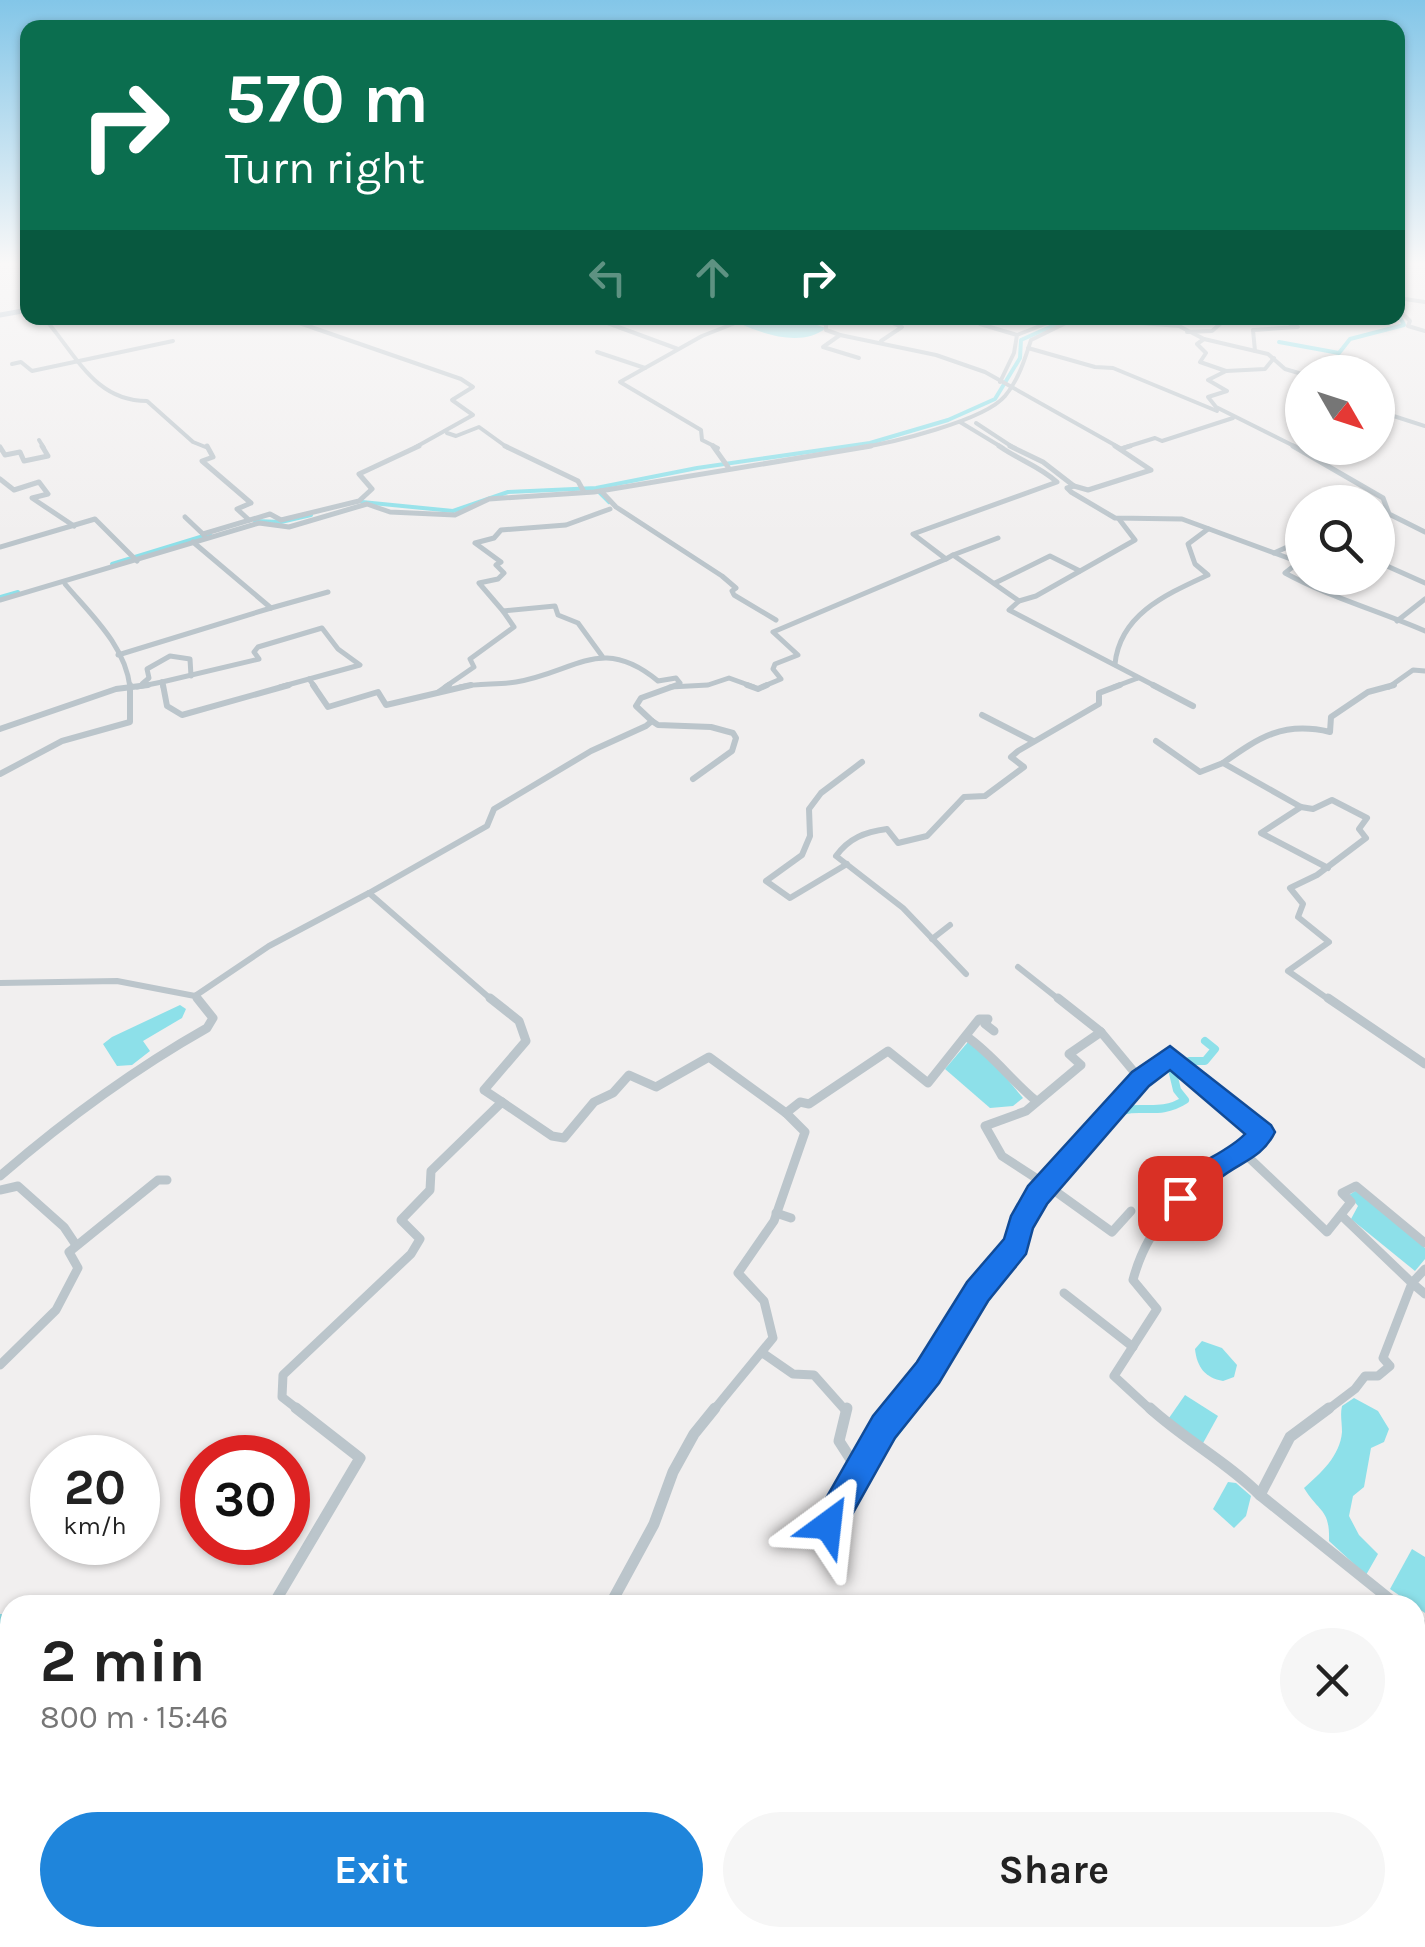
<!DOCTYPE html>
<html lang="en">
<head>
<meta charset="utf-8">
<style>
	body { margin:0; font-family:Karla,sans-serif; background:#f6f6f6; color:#222; height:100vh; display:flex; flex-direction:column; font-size:38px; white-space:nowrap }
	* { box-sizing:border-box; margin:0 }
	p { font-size:32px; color:#767676 }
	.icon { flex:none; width:55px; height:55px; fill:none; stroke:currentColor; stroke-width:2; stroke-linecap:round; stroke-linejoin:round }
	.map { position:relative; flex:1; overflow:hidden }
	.details { position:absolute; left:0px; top:1595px; width:1425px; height:352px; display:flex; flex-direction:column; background:#fff; border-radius:30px 30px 0 0; box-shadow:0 2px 8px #0004 }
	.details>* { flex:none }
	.hud { position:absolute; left:20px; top:20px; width:1385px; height:305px; border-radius:20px; box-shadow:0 2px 8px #0004; background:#0b6e4f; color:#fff; overflow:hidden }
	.needle { width:65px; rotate:129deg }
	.fabs { position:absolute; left:1285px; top:355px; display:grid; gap:20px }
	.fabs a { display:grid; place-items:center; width:110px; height:110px; border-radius:50%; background:#fff; box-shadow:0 2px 8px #0004; font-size:50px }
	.speed { position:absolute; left:30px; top:1435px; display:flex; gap:20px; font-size:50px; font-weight:700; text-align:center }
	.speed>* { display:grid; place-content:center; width:130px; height:130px; border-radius:50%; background:#fff; box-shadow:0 2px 8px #0004; line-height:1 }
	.speed small { font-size:25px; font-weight:400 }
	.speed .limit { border:15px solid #d22; background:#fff; color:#111 }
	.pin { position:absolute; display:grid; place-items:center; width:85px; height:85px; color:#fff; margin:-42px; border-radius:20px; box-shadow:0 5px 15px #0006 }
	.me { position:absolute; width:110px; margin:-55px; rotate:30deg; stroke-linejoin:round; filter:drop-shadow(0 0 8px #0008) }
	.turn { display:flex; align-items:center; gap:35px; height:210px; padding:0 40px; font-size:45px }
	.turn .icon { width:130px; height:130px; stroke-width:2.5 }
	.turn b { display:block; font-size:70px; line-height:85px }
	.lanes { display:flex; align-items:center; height:95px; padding:0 40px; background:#0003; justify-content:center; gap:50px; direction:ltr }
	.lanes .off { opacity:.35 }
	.round { display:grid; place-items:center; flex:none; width:105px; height:105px; border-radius:52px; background:#f6f6f6 }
	.head { display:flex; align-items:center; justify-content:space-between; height:170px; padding:0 40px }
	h1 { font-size:60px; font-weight:700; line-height:75px }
	.cta { display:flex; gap:20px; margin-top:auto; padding:20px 40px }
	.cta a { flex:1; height:115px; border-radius:60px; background:#1f85db; color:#fff; font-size:40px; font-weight:700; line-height:115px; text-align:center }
	.cta a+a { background:#f6f6f6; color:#222 }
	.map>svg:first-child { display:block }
	.water { fill:#8de0e9 }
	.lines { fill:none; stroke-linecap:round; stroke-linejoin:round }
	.stream { stroke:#8de0e9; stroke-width:2.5 }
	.canal-far2 { stroke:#8de0e9; stroke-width:4 }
	.canal-far1 { stroke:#8de0e9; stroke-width:8 }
	.canal { stroke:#8de0e9; stroke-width:10 }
	.minor-far4 { stroke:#bbc5cb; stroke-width:4 }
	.minor-far3 { stroke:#bbc5cb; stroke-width:5 }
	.minor-far2 { stroke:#bbc5cb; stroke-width:6 }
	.minor-far1 { stroke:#bbc5cb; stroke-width:9 }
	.minor { stroke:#bbc5cb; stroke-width:11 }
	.major { stroke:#afc1cd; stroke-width:5 }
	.minor-bridge { stroke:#bbc5cb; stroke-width:9 }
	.route { fill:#1a73e8; stroke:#114b97; stroke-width:2.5 }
</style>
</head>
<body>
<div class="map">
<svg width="1425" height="1947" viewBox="0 0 1425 1947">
	<rect width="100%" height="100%" fill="#f1efef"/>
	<g class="water">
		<path d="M749 318H797L826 328C803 347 764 335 739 323Z"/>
		<polygon points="180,1005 186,1009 182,1018 143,1041 150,1051 132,1065 117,1066 103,1044 112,1037"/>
		<polygon points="968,1042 982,1049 1023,1098 1013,1106 990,1108 945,1069"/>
		<polygon points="1357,1190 1425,1248 1425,1259 1415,1271 1351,1219 1358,1206 1349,1195"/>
		<path d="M1202 1341 1222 1348 1237 1365 1234 1377 1223 1381C1205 1378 1197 1367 1195 1349Z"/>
		<polygon points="1185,1395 1218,1416 1202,1445 1169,1418"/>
		<path d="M1354 1398 1378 1411 1389 1429 1384 1442 1371 1448 1364 1487 1353 1496 1349 1516 1359 1535 1378 1554 1366 1575 1329 1541C1330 1508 1319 1513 1304 1488 1321 1473 1340 1456 1342 1432 1342 1422 1340 1415 1342 1406Z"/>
		<polygon points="1228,1482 1236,1483 1251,1496 1246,1516 1234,1528 1213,1509"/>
		<polygon points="1412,1549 1425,1557 1425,1613 1390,1589"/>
		<polygon points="904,1938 1112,1938 1111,1947 923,1947"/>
	</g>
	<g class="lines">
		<polyline class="stream" points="598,492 609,503"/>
		<g class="canal-far2">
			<polyline points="1279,342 1339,353 1350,339 1404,325 1398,313"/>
			<polyline points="362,502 453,511 508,492 596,488 697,468 870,443 948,420 995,399 1020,358 1021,340 1070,318"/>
			<polyline points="255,521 281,522 311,515"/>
			<polyline points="112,564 210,534"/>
			<polyline points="0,597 18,592"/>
		</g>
		<path class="canal-far1" d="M911 1411 1023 1244C1029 1214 1092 1128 1118 1113 1137 1103 1159 1117 1185 1100L1177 1090 1172 1069 1189 1061H1205L1215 1049 1205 1041"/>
		<g class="canal">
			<polyline points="826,1545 886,1444 913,1408"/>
			<polyline points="0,1619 10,1621"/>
			<polyline points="1415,1878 1425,1880"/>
		</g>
		<g class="minor-far4">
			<polyline points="1398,298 1425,302"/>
			<polyline points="1398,309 1410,321 1408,326 1425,331"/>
			<path d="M44 318C76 354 94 401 147 401L193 442 208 448"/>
			<polyline points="285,318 461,379 473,387 452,400 473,415 414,448"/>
			<polyline points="799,318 826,324 826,330 840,335 936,355 985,372 1120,448"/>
			<polyline points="981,318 980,324 1017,335"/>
			<polyline points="1078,318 1179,326 1204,339 1268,354 1285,369 1302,374"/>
			<polyline points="602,321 678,349"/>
			<polyline points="1187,332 1212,331 1227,318"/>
			<polyline points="840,335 823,347 859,358"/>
			<polyline points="1204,339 1197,344 1206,353 1200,362 1226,371 1208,380 1227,391 1208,397 1216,407 1298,448"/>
			<polyline points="881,341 902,327 890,322 900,318"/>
			<polyline points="1028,348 1095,367 1113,368 1217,411"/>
			<polyline points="1255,351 1253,330 1298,327 1276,318"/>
			<polyline points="597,352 645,368"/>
			<polyline points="12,364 21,362 32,371 173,341"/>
			<polyline points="1226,371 1265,369 1274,358"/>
			<polyline points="1000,382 1014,353 1017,335 1060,318"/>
			<polyline points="1378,411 1425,426"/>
			<polyline points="960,422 1003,448"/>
			<polyline points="976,423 1014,448"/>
			<polyline points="447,433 456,436 479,427 508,448"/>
			<polyline points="39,440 44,448"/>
			<polyline points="718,448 702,440 701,430 620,382 702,336 748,318"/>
			<path d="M858 448C891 443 984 421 1005 396 1018 381 1025 359 1031 340L1076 318"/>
			<polyline points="1123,448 1155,438 1162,441 1233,418"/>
		</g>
		<g class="minor-far3">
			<polyline points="207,446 213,457 202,461 251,503 237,509 249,520"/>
			<polyline points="505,446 578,481 584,492"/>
			<polyline points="713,446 728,467"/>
			<path d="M1010 446 1043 462 1074 486 1067 488 1071 492 1115 518 1182 519 1299 562 1285 573C1329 597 1379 611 1425 631"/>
			<polyline points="1293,446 1383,498 1389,514 1425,532"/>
			<polyline points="0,447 5,455 20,452 24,461 48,456 42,446"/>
			<polyline points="1121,449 1130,446"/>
			<polyline points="0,479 14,490 39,482 48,494 32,498 74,526"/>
			<polyline points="1074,486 1088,490 1151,470 1115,446"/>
			<polyline points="601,491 616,507 722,576 736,588 732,591 734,595 776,620"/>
			<polyline points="185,517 204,535"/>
			<polyline points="203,534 270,514 281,520 359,501 372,489 359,474 419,446"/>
			<polyline points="0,547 95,519 137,561"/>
			<polyline points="1274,553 1294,544 1302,548"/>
			<polyline points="953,555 998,538"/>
			<polyline points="946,559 953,555 1019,601 1009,610 1157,687"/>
			<polyline points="1378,562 1425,583"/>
			<polyline points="995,583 1050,556 1080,571"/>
			<path d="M65 584C91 615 125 645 130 687"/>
			<polyline points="0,600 259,523 289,527 367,504 390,512 455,515 489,499 594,492 871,446"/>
			<polyline points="1019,601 1036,596 1135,540 1119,519"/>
			<polyline points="271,608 328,592"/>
			<polyline points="1397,621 1425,599"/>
			<polyline points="118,655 271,608 193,542"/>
			<polyline points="602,656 578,623 558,615 555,606 503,611 479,583 498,579 504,573 496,565 501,562 475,543 494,538 501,530 566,525 610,509"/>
			<path d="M1115 664C1120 614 1167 594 1208 575L1195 564 1188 544 1208 529"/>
			<polyline points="309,679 315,687"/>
			<polyline points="162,682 163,687"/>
			<polyline points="162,682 259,659 254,652 258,647 322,628 338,649 360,665 280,687"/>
			<polyline points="142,684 149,678 147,669 170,656 190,659 191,676"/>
			<polyline points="137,687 162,682"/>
			<polyline points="445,687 474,667 470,659 514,627 503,611"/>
			<path d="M460 687C479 683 497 685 516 682 576 672 601 634 658 681L676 678 680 683"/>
			<polyline points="670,687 708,685 729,678 754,687"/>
			<path d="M762 687 781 679 773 669 775 664 798 655 773 632 946 559 913 534 1057 482C1039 466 1019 460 999 446"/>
			<polyline points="1114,687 1138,678"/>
			<polyline points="1389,687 1413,670 1425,671"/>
		</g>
		<g class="minor-far2">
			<polyline points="163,685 167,706 182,715 289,685"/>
			<polyline points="313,685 328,707 378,692 386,705 471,685"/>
			<polyline points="747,685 758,689 767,685"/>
			<polyline points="1153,685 1193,706"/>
			<polyline points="439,692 449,685"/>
			<polyline points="982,715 1033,741"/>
			<polyline points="652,721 658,725 711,727 733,733 736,738 732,751 693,779"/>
			<polyline points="0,729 116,689 148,685"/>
			<polyline points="1156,741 1200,772 1223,763"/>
			<polyline points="0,774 62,741 130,722 130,685"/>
			<polyline points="1301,807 1261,833 1328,868"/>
			<polyline points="847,864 790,898 766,881 802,855 810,836 809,809 821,793 862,762"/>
			<polyline points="369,893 487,826 494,809 591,751 646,726 652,721 636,706 641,698 677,685"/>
			<polyline points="932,939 950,925"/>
			<polyline points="1018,967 1061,1001"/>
			<path d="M966 974 903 908 836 856C849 838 865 832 887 829L898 843 927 836 964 797 985 796 1024 767 1011 757 1018 751 1099 704V693L1120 685"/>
			<polyline points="0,983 117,981 195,996 269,946 369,893 493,1001"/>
			<polyline points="195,996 199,1001"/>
			<path d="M1331 1001 1288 971 1329 942 1298 917 1303 904 1290 888 1317 875 1366 838 1359 829 1367 818 1332 800 1313 809 1301 807 1223 763C1260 737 1283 721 1330 732L1331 717 1368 692 1394 685"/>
		</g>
		<g class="minor-far1">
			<polyline points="490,998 519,1021 526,1041 484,1090 502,1102"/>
			<polyline points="1058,998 1101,1032"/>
			<polyline points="1328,998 1425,1064"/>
			<path d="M966 1036C993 1055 1010 1079 1035 1100"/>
			<path d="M0 1176C66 1119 131 1071 207 1028L213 1018 197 998"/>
			<polyline points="1042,1182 1002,1156 985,1126 1026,1111 1081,1065 1069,1054 1101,1032 1140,1079"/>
			<polyline points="0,1190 18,1186 64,1227 76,1245"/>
			<polyline points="1055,1191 1112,1232 1131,1211"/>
			<polyline points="776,1213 791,1218"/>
			<polyline points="1425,1269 1412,1283 1425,1294"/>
			<polyline points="1064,1293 1133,1347"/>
			<polyline points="764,1354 793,1374 814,1375 846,1411"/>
			<polyline points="0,1365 56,1310 78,1268 69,1252 158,1180 167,1180"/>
			<polyline points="300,1411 282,1397 283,1375 411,1254 420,1239 401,1220 430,1190 431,1171 502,1102 552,1136 564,1138 594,1102 613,1093 629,1075 656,1087 709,1057 786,1113"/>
			<polyline points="713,1411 773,1338 764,1301 738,1273 774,1221 805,1132 786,1113 800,1102 809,1104 888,1051 928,1083 979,1019 988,1019 985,1024 994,1031"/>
			<polyline points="897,1411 928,1373 978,1292 1016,1244 1020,1225 1050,1179 1140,1079 1170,1056 1262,1133 1244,1153 1327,1232 1351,1202 1342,1193 1356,1186 1425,1243"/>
			<path d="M1152 1411 1114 1376 1157 1309 1133 1280C1148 1222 1192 1181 1244 1153"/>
			<polyline points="1326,1411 1355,1389 1365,1376 1378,1376 1390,1366 1383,1358 1412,1283 1341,1215"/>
		</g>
		<g class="minor">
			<polyline points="847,1408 839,1441 859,1472"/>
			<path d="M1150 1408C1185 1440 1227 1462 1260 1495"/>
			<polyline points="1329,1408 1290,1437 1260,1495 1397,1605"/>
			<polyline points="818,1542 884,1427 899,1408"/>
			<polyline points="273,1605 360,1458 296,1408"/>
			<polyline points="610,1605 654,1524 673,1472 694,1434 715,1408"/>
			<polyline points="1415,1619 1425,1627"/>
			<polyline points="0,1655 10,1657"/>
			<polyline points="1415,1710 1425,1678"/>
			<polyline points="1415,1863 1425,1867"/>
			<polyline points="0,1879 10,1885"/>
			<polyline points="1415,1910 1425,1911"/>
			<polyline points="238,1947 244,1938"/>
			<polyline points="405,1947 409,1938"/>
		</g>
		<polyline class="major" points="0,315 28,310"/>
		<polyline class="minor-bridge" points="1042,1182 1055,1191"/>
	</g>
	<linearGradient id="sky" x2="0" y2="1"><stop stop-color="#83c6e8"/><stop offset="0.49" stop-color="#f9f8f8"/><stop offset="1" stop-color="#f9f8f8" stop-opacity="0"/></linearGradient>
	<rect width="1425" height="537" fill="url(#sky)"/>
	<path class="route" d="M1170 1046 1271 1125 1275 1132C1262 1159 1239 1162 1219 1179 1205 1190 1196 1204 1180 1210L1171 1207 1167 1198C1182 1164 1222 1158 1245 1134L1170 1070 1149 1086 1047 1204 1033 1228 1026 1254 988 1301 939 1383 895 1438 840 1536 828 1541 817 1536 812 1525 817 1514 873 1416 917 1362 967 1282 1004 1239 1011 1216 1028 1186 1132 1072Z"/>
</svg>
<div class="fabs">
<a><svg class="needle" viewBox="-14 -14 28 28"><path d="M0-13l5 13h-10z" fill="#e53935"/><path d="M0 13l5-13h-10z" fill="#767676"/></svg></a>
<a><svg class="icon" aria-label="search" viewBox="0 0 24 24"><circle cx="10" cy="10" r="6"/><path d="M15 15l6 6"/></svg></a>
</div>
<div class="speed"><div>20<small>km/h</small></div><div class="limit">30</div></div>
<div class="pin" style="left:1180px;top:1198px;background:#d93025"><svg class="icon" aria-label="arrive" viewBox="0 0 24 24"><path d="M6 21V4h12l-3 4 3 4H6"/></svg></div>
<svg class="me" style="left:828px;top:1525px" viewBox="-20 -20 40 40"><path d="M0-17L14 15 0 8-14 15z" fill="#1a73e8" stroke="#fff" stroke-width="4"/></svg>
<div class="hud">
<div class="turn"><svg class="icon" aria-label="right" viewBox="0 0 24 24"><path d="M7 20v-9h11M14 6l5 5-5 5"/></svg><div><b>570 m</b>Turn right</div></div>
<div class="lanes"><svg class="icon off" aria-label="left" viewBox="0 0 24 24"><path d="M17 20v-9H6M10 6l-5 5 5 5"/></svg><svg class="icon off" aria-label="ahead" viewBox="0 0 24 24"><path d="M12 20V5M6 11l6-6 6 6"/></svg><svg class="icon" aria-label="right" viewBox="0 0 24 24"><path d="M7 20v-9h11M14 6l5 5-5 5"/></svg></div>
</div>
<section class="details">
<div class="head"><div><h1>2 min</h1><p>800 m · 15:46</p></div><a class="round"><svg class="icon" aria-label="close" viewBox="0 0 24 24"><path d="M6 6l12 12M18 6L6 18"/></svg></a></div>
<div class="cta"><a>Exit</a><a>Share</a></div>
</section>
</div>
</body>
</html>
